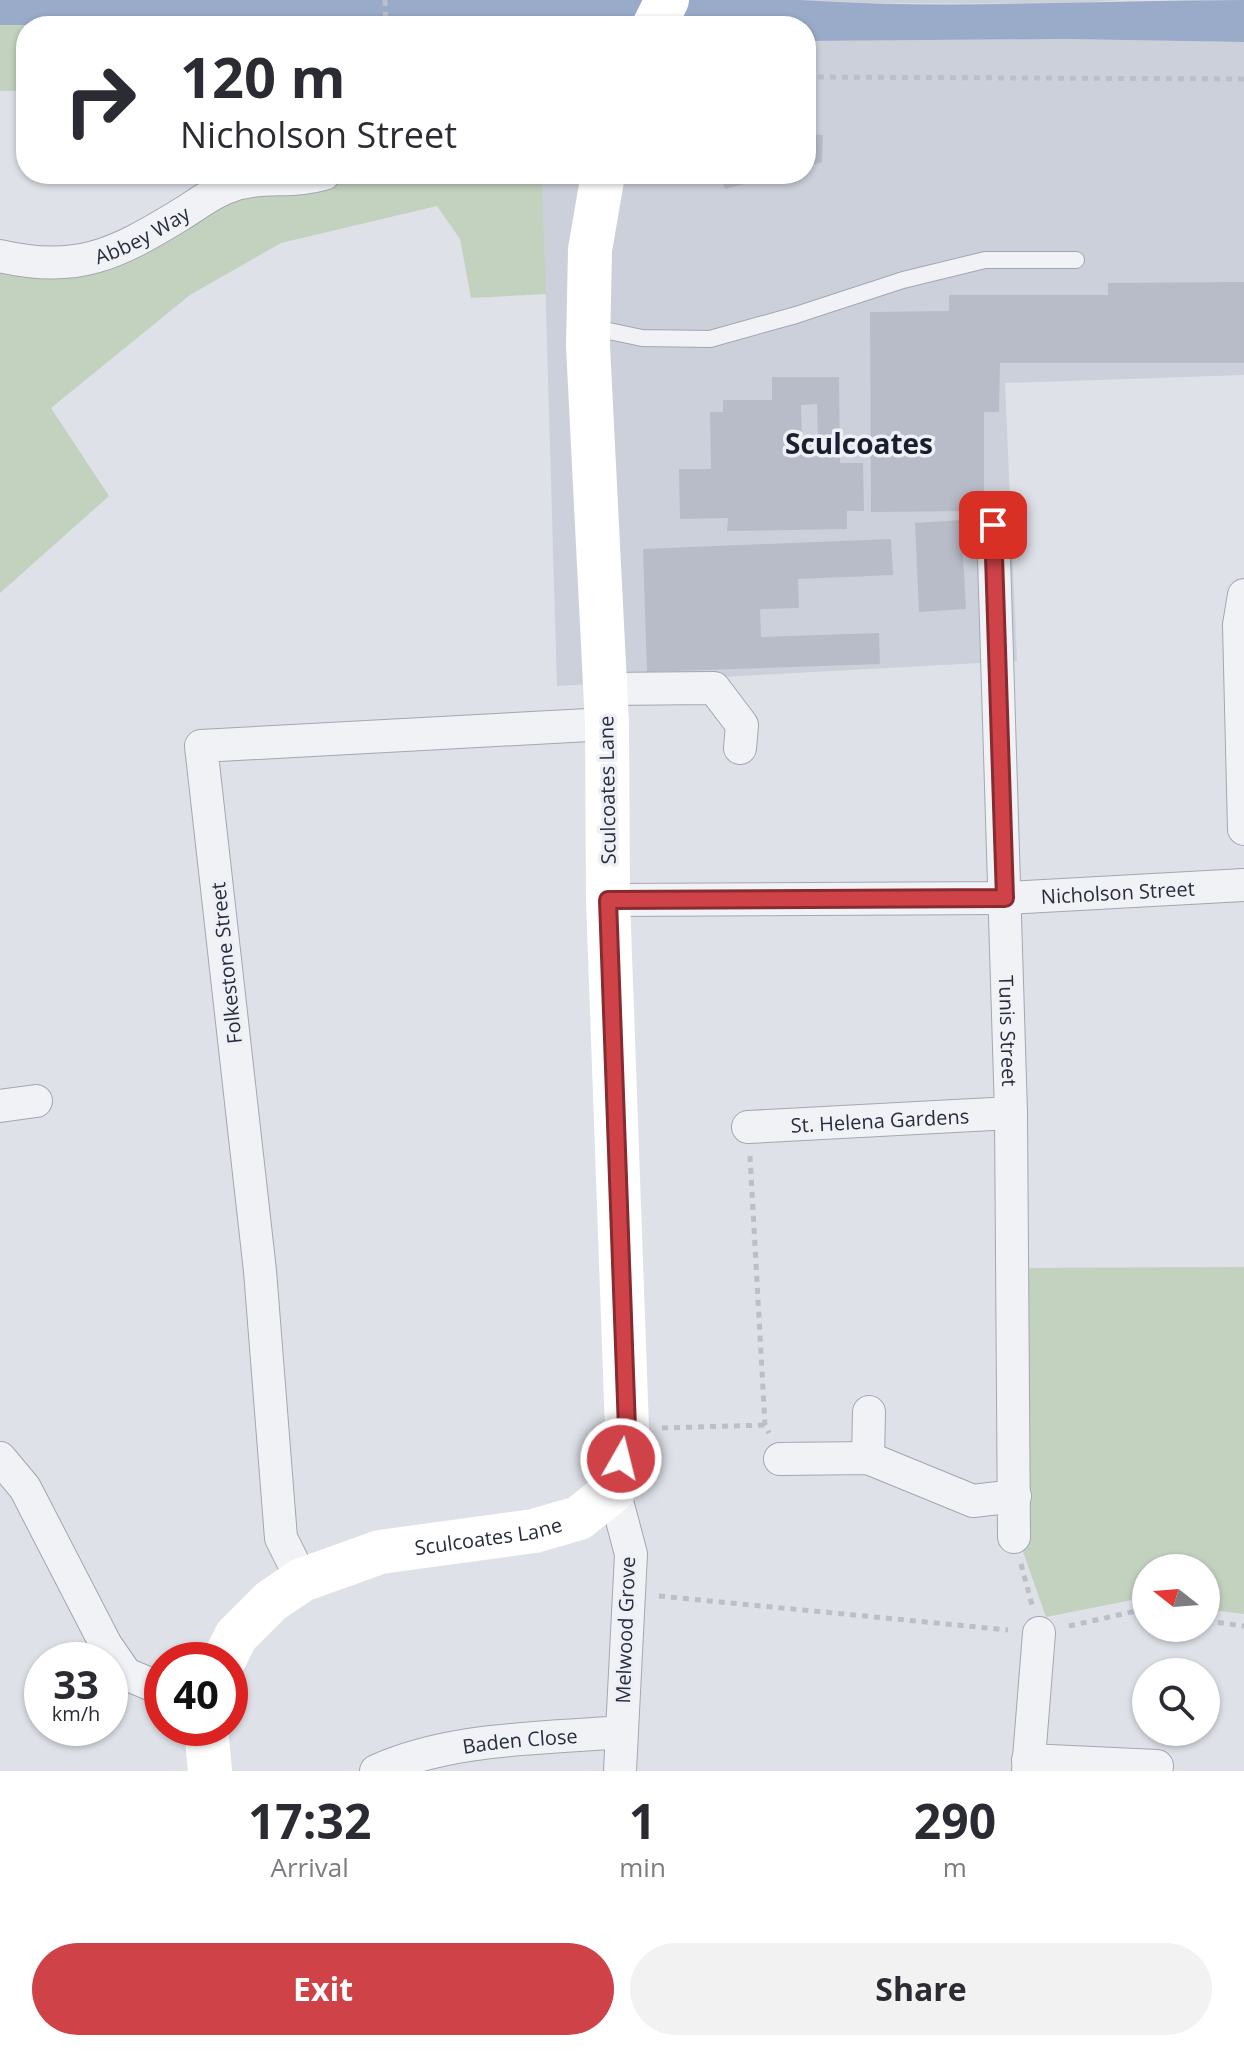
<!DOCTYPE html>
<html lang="en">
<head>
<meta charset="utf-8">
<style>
	body { margin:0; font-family:"Open Sans",sans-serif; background:#f2f2f3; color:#2b2b33; height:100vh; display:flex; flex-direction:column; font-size:30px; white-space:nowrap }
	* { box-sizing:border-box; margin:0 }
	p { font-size:26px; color:#7c7c81 }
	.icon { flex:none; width:44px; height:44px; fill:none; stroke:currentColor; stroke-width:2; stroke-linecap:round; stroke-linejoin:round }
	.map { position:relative; height:1771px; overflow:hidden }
	.drawer { display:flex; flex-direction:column; background:#fff; flex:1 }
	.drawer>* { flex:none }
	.banner { position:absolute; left:16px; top:16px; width:800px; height:168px; border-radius:32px; box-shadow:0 2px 6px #0004; background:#fff; color:#2b2b33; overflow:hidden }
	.needle { width:52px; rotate:287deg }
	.fabs { position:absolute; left:1132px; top:1554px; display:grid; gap:16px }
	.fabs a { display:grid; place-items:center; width:88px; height:88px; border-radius:50%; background:#fff; box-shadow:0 2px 6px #0004; font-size:40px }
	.speed { position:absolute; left:24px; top:1642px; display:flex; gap:16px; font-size:40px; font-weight:700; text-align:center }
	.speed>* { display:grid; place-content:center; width:104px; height:104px; border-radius:50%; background:#fff; box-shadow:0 2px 6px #0004; line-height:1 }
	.speed small { font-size:20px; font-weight:400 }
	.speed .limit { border:12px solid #d22; background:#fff; color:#111 }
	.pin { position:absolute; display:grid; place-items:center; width:68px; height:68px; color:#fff; margin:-34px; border-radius:16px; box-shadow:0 4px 12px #0006 }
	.me { position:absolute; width:88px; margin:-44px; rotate:8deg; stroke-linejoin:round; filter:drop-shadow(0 0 6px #0008) }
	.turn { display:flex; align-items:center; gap:28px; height:168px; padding:0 32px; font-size:36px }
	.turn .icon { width:104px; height:104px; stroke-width:2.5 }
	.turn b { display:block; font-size:56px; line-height:68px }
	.eta { display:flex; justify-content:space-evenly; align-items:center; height:136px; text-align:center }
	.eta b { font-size:48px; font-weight:700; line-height:56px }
	.cta { display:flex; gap:16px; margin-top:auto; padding:16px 32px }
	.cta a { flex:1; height:92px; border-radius:48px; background:#ce4248; color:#fff; font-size:32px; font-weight:700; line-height:92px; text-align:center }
	.cta a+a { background:#f2f2f3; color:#2b2b33 }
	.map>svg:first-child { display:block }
	.built { fill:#ccd0da }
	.green { fill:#c2d2bf }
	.water { fill:#99abc8 }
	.building { fill:#b8bcc8; fill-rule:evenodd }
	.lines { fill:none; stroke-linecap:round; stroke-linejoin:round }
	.lane-casing { stroke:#a3a7b2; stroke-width:18 }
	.street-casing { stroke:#a3a7b2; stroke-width:34 }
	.path { stroke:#bcbfc6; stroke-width:5; stroke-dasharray:6 6; stroke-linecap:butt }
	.lane { stroke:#f1f2f6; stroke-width:16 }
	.street { stroke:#f1f2f6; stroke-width:32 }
	.secondary { stroke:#fff; stroke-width:44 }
	.route-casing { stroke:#862b2f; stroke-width:20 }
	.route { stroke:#ce4248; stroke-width:14 }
	.labels { text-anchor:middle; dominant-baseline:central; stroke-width:7; stroke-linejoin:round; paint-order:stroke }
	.street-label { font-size:20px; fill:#272d3f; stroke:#eef0f5 }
	.district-label { font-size:28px; font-weight:bold; fill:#1a1f2f; stroke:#eef0f5 }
</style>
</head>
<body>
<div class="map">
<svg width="1244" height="1771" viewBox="0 0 1244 1771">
	<rect width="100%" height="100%" fill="#dee1e8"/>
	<g class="built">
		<polygon points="800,0 1121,0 1066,4 842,3"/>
		<polygon points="1066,39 1244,42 1244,375 1005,383 1017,661 557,686 542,174 806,174 806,41"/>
	</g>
	<g class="green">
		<polygon points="56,23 107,26 26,26 26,91 0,91 0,25"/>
		<polygon points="294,174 542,174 546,294 471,298 460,239 437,206 281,243 190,295 51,408 109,496 0,593 0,264 102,268 194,207"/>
		<polygon points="1244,1267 1244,1614 1206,1609 1206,1568 1146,1568 1146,1601 1132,1600 1046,1617 1020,1543 1018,1268"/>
	</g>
	<path class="water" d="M0 0H800C947 10 1096 0 1244 0V42L1066 39 806 41V26L0 25Z"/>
	<g class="building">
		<polygon points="806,134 823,135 822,162 806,167"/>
		<polygon points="719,174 778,174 778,175 725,189"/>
		<polygon points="1244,282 1244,363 1000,363 999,412 984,412 984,511 871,512 870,312 949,311 949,295 1108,295 1108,283"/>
		<path d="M772 377H839L840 463H863L864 511H847V529L727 531 728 518 680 519 679 469H711L710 412H723V400H772ZM817 404 818 439 802 440 801 405Z"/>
		<polygon points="961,520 966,609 919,612 915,523"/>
		<polygon points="891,539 893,575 798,579 799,608 760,609 761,637 879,633 880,664 647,672 643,549"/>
	</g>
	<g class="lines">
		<g class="lane-casing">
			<polyline id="lane" points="590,327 642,338 710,339 796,315 903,280 985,260 1076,260"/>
		</g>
		<g class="street-casing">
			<g id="street">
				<path id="s1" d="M0 256C77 274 116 254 180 215 195 206 211 193 228 187 262 174 290 184 324 174"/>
				<path id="s2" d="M993 525 1011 1113 1014 1537"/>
				<polyline points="1244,595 1239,625 1244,829"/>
				<polyline points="604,689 714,688 742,725 740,748"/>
				<path id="s3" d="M608 900 1005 898 1244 885"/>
				<polyline points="0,1106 36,1101"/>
				<path id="s4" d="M748 1127 1011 1113"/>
				<polyline points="0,1458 25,1488 106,1645 126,1674 162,1689"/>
				<polyline points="868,1458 869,1412"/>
				<polyline points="780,1459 868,1458 973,1501 1015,1496"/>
				<polyline points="614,1490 631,1554 620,1771"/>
				<polyline points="302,1580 281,1538 260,1271 201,746 607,724"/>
				<polyline points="1028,1760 1157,1766"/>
				<path id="s5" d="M376 1771C452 1737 539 1739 621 1732"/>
				<polyline points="1028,1771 1039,1633"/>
			</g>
		</g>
		<g class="path">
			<polyline points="385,0 386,26"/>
			<polyline points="806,77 1244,79"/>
			<polyline points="750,1156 765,1425 769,1433"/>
			<polyline points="662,1428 765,1425"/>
			<polyline points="1021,1564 1032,1605"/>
			<polyline points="659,1596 1008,1630"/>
			<polyline points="1206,1621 1244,1626"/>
			<polyline points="1069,1626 1136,1611 1146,1612"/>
		</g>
		<use href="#lane" class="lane"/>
		<use href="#street" class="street"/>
		<g class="secondary">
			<polyline points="654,26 667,0"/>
			<path id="s6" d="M224 1660 236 1636 271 1601 302 1580 380 1552 534 1531 579 1518 614 1490 627 1429 608 900 607 724 588 346 590 250 603 174"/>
			<polyline points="206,1728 210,1771"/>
		</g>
	</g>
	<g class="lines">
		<g class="route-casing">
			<polyline id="route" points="621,1459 627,1429 608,900 1005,898 993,525"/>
		</g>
		<use href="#route" class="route"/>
	</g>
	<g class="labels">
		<g class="street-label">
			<text stroke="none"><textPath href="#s1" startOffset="148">Abbey Way</textPath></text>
			<text transform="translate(607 790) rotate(-91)">Sculcoates Lane</text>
			<text stroke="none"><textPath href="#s3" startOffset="510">Nicholson Street</textPath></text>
			<text transform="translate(226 963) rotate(-96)">Folkestone Street</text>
			<text stroke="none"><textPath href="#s2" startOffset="506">Tunis Street</textPath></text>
			<text stroke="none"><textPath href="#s4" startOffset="132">St. Helena Gardens</textPath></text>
			<text stroke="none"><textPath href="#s6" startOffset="306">Sculcoates Lane</textPath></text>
			<text transform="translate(625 1630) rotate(-88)">Melwood Grove</text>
			<text stroke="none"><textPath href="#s5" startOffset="148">Baden Close</textPath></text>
		</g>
		<g class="district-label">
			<text x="859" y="443">Sculcoates</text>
		</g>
	</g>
</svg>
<div class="fabs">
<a><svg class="needle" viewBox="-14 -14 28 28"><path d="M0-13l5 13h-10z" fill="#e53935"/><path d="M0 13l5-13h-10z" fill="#7c7c81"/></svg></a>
<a><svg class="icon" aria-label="search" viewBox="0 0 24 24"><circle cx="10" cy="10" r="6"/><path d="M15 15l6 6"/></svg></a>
</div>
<div class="speed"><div>33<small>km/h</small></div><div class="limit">40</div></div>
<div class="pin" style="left:993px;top:525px;background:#d93025"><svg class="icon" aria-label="arrive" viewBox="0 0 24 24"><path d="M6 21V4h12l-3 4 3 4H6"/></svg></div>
<svg class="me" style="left:621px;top:1459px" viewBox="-20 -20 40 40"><circle r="17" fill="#ce4248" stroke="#fff" stroke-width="3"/><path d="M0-11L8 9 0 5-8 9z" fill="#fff"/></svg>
<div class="banner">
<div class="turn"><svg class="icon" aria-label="right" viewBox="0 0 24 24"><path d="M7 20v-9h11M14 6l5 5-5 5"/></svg><div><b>120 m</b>Nicholson Street</div></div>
</div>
</div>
<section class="drawer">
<div class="eta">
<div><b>17:32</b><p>Arrival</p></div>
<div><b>1</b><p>min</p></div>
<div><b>290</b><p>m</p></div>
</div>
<div class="cta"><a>Exit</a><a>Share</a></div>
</section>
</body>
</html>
